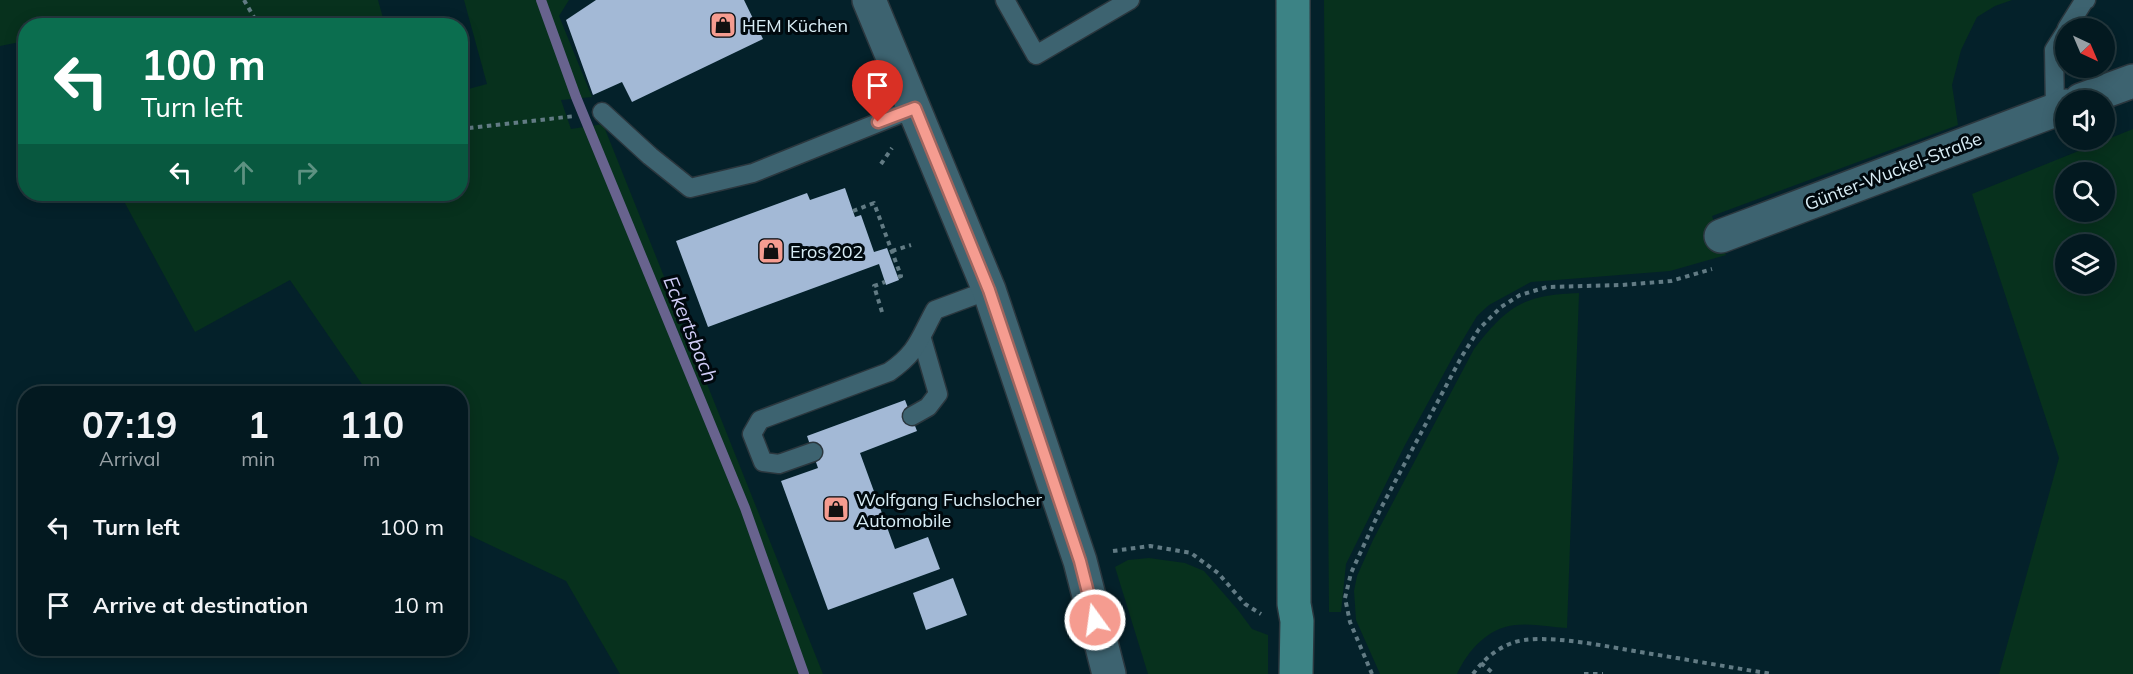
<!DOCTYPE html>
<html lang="en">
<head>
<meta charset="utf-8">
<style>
	body { margin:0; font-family:Mulish,sans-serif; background:#0d2229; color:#f1f3f6; height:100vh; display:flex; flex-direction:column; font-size:22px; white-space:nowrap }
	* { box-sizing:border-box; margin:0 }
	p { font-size:20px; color:#97a0a5 }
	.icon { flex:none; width:33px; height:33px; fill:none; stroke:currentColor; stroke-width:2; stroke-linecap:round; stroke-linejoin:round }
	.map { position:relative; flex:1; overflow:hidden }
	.side { position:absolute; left:18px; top:386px; width:450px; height:270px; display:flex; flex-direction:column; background:#031920; border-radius:24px; box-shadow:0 3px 15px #0003,0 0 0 2px #24383e }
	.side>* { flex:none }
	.hud { position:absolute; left:18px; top:18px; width:450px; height:183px; border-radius:24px; box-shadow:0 3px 15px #0003,0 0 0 2px #24383e; background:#0b6e4f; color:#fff; overflow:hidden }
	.needle { width:39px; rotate:136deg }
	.controls { position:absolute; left:2055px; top:18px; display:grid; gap:12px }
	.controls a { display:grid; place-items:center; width:60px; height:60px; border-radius:50%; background:#031920; box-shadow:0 3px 15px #0003,0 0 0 2px #24383e; font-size:30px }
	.pin { position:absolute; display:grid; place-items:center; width:51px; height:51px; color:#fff; margin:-62px -26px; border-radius:50% 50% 50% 0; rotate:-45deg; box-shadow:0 0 6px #0007 }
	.pin .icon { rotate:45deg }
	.me { position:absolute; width:66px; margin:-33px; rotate:346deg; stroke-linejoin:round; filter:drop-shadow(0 0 4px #0008) }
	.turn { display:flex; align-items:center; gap:21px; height:126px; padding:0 24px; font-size:27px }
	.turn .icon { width:78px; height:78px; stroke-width:2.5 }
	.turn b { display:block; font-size:42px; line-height:51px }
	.lanes { display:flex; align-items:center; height:57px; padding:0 24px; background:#0003; justify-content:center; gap:30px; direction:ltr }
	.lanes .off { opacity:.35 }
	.eta { display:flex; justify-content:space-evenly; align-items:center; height:102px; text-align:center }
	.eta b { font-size:36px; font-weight:700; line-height:42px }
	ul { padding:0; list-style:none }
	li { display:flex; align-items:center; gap:18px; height:78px; padding:0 24px }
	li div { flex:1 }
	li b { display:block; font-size:22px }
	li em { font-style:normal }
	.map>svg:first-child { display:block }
	.green { fill:#07311d; fill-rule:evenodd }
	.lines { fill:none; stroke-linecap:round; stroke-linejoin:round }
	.stream { stroke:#68638e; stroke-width:10 }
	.building { fill:#a3b9d6 }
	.lane-casing { stroke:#2b373e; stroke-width:21 }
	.street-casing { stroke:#2b373e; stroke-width:36 }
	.secondary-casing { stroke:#2b373e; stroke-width:36 }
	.primary-casing { stroke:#2b373e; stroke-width:36 }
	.path { stroke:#627b84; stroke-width:4; stroke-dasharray:4.5 4.5; stroke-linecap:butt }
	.lane { stroke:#3d6370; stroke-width:18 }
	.street { stroke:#3d6370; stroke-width:33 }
	.secondary { stroke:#3d6370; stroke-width:33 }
	.primary { stroke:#3c8385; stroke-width:33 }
	.route-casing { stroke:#9f655e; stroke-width:15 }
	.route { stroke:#f59c90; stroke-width:10 }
	.labels { text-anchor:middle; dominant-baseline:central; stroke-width:6; stroke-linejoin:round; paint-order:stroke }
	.poi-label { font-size:18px; fill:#d8edf5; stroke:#00090e; text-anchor:start }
	.street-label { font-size:18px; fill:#d8edf5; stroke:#00090e }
	.water-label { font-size:20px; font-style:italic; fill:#d0ccf6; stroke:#00090e }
</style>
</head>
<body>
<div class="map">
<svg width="2133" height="674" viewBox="0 0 2133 674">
	<rect width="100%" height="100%" fill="#04212a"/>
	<g class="green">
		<polygon points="0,0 378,0 385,25 26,26 25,41 0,46"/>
		<polygon points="464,0 569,0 559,16 592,97 561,100 571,129 603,124 823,674 620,674 566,581 467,534 461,525 460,393 368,393 290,280 195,332 120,194 460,194 461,91 487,84"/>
		<polygon points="1324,0 2012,0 1995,6 1977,17 1961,50 1952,85 1958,125 1712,216 1726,255 1670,271 1531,282 1489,305 1477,316 1455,353 1405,445 1346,564 1341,612 1329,612"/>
		<path d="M2133 129V674H1999L2059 458 1972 194ZM2066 172H2104V212H2066ZM2066 244H2104V284H2066Z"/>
		<path d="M1579 293 1567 628C1550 627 1532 623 1515 625 1488 628 1468 650 1457 674H1380L1356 620 1354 591 1357 576 1373 540 1474 349C1508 305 1524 295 1579 293Z"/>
		<polygon points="1149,558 1185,563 1204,571 1238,610 1252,629 1268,635 1268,674 1148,674 1115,567 1128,560"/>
	</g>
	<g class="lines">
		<polyline class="stream" points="541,0 576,97 745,508 804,674"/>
	</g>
	<g class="building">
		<polygon points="596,0 744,0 763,39 632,102 622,82 593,95 566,20"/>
		<polygon points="845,188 855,217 861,215 874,252 887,248 899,280 886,285 879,264 708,327 676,241 807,193 810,200"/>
		<polygon points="905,400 917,431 860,453 895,549 928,537 940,569 828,610 781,481 818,468 807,436"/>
		<polygon points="953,578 967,615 926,630 913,593"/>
	</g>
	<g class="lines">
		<g class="lane-casing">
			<g id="lane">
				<polyline points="1005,0 1036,55 1130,0"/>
				<polyline points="2067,28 2084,1 2086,0"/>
				<polyline points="2055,110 2054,50 2066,31"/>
				<polyline points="602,112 650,156 690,188 753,173 915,108"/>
				<polyline points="912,416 928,407 938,394 922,339"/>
				<path d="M813 452 779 464 763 462 752 434 760 420 889 372C918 352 919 339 935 310L989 290"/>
			</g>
		</g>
		<g class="street-casing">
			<g id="street">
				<polyline points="2081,100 2133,81"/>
				<polyline points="1721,236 2066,106"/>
			</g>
		</g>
		<g class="secondary-casing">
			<polyline id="secondary" points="869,0 989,290 1080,561 1109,674"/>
		</g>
		<g class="primary-casing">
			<polyline id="primary" points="1293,0 1294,604 1297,621 1296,674"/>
		</g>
		<g class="path">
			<polyline points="244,0 259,26"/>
			<polyline points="460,129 575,116"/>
			<polyline points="881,164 892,148"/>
			<polyline points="853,211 874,203 901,276 898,277"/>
			<polyline points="892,251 911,245"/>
			<polyline points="882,312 874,286 885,282"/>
			<polyline points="1113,551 1150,546 1191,553 1218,573 1245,604 1261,614"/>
			<polyline points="1481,663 1494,674"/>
			<polyline points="1372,674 1350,622 1345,598 1351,573 1381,508 1462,356 1479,329 1501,307 1520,295 1547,287 1622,285 1671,281 1712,269"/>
			<path d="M1473 674C1483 660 1496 649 1512 643 1541 632 1609 647 1640 652 1684 659 1728 667 1772 674"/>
			<polyline points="1584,674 1603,674"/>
		</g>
		<use href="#lane" class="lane"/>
		<use href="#street" class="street"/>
		<use href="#secondary" class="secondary"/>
		<use href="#primary" class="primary"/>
	</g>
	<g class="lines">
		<g class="route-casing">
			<polyline id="route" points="878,122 915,108 989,290 1080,561 1095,620"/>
		</g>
		<use href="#route" class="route"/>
	</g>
	<defs>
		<g id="shop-square" transform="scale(1.35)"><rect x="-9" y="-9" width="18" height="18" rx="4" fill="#f59c90" stroke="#00090e"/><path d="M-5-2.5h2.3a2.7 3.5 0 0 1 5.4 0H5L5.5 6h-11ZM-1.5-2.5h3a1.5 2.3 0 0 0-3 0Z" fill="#111"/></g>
	</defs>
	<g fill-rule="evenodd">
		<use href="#shop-square" x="723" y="25"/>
		<use href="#shop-square" x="771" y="251"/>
		<use href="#shop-square" x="836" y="509"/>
	</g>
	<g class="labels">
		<g class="poi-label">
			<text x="742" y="25">HEM Küchen</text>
			<text x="790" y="251">Eros 202</text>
			<text x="856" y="499">Wolfgang Fuchslocher<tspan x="856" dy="21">Automobile</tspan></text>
		</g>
		<g class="street-label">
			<text transform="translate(1893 171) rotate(-21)">Günter-Wuckel-Straße</text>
		</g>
		<g class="water-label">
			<text transform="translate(691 329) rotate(68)">Eckertsbach</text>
		</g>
	</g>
</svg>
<div class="controls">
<a><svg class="needle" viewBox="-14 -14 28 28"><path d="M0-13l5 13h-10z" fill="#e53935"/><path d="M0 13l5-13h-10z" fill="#97a0a5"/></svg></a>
<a><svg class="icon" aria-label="sound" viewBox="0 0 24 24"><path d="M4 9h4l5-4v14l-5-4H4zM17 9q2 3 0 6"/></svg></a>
<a><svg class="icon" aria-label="search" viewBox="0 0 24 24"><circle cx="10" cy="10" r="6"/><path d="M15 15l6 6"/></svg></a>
<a><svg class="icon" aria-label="layers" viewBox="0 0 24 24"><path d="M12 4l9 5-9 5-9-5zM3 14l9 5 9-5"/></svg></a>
</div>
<div class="pin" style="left:878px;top:122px;background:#d93025"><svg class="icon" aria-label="arrive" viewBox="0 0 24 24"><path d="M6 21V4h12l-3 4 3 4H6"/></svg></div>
<svg class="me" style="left:1095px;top:620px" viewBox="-20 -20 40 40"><circle r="17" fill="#f59c90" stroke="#fff" stroke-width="3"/><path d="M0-11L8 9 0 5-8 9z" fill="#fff"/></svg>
<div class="hud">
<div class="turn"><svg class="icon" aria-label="left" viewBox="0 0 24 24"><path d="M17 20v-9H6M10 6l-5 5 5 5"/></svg><div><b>100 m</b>Turn left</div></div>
<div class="lanes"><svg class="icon" aria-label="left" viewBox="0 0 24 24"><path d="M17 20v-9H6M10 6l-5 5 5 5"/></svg><svg class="icon off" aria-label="ahead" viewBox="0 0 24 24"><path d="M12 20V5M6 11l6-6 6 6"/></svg><svg class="icon off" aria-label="right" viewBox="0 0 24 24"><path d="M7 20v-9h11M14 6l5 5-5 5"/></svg></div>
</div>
<section class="side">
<div class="eta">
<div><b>07:19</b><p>Arrival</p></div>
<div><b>1</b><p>min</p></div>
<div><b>110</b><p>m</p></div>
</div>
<ul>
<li><svg class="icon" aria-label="left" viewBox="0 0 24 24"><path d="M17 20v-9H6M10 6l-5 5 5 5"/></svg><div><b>Turn left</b></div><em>100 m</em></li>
<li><svg class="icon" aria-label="arrive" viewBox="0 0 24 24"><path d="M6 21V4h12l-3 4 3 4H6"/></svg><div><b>Arrive at destination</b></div><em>10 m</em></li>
</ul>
</section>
</div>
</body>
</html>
